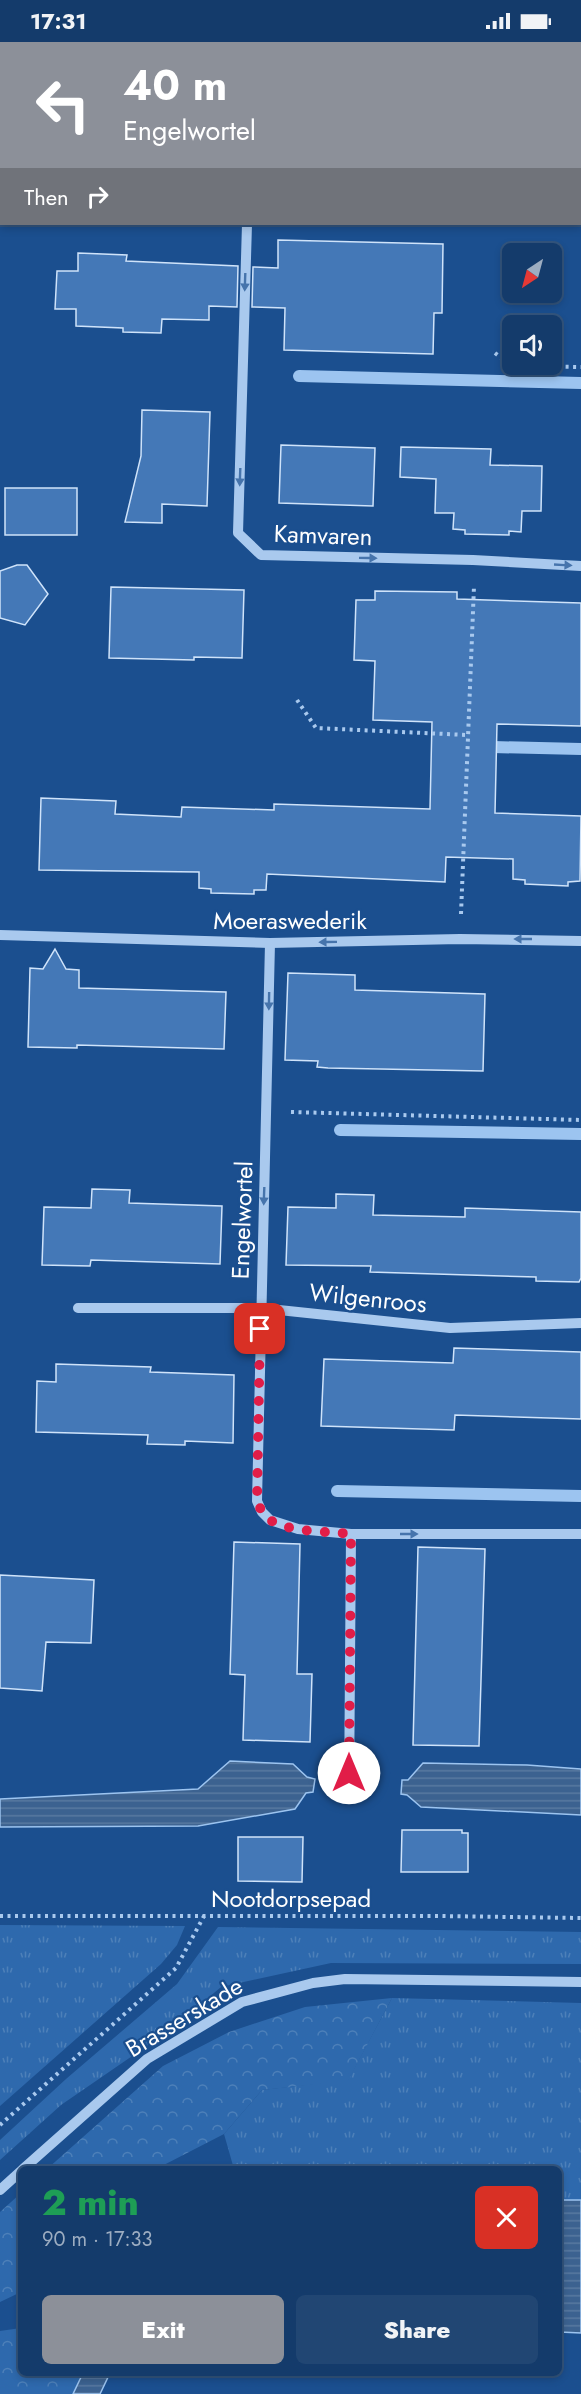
<!DOCTYPE html>
<html lang="en">
<head>
<meta charset="utf-8">
<style>
	body { margin:0; font-family:Jost,sans-serif; background:#214673; color:#f1f3f6; height:100vh; display:flex; flex-direction:column; font-size:22px; white-space:nowrap }
	* { box-sizing:border-box; margin:0 }
	p { font-size:20px; color:#9dadc1 }
	.icon { flex:none; width:33px; height:33px; fill:none; stroke:currentColor; stroke-width:2; stroke-linecap:round; stroke-linejoin:round }
	.map { position:relative; flex:1; overflow:hidden }
	.drawer { position:absolute; left:18px; top:2124px; width:544px; height:210px; display:flex; flex-direction:column; background:#143b6b; border-radius:9px; box-shadow:0 3px 9px #0003,0 0 0 2px #33557e }
	.drawer>* { flex:none }
	.guide { position:absolute; left:0px; top:0px; width:582px; height:183px; box-shadow:0 3px 9px #0003,0 0 0 2px #33557e; background:#8c9099; color:#fff; overflow:hidden }
	.needle { width:39px; rotate:216deg }
	.buttons { position:absolute; left:502px; top:201px; display:grid; gap:12px }
	.buttons a { display:grid; place-items:center; width:60px; height:60px; border-radius:9px; background:#143b6b; box-shadow:0 3px 9px #0003,0 0 0 2px #33557e; font-size:30px }
	.pin { position:absolute; display:grid; place-items:center; width:51px; height:51px; color:#fff; margin:-26px; border-radius:12px; box-shadow:0 3px 9px #0006 }
	.me { position:absolute; width:66px; margin:-33px; rotate:0deg; stroke-linejoin:round; filter:drop-shadow(0 0 4px #0008) }
	.turn { display:flex; align-items:center; gap:21px; height:126px; padding:0 24px; font-size:27px }
	.turn .icon { width:78px; height:78px; stroke-width:2.5 }
	.turn b { display:block; font-size:42px; line-height:51px }
	.then { display:flex; align-items:center; height:57px; padding:0 24px; background:#0003; gap:12px; font-size:22px }
	.round { display:grid; place-items:center; flex:none; width:63px; height:63px; border-radius:9px; background:#214673 }
	.summary { display:flex; align-items:center; justify-content:space-between; height:102px; padding:0 24px }
	h1 { font-size:36px; font-weight:800; line-height:45px; color:#1e9e55 }
	.button { display:flex; gap:12px; margin-top:auto; padding:12px 24px }
	.button a { flex:1; height:69px; border-radius:9px; background:#8c9099; color:#fff; font-size:24px; font-weight:800; line-height:69px; text-align:center }
	.button a+a { background:#214673; color:#f1f3f6 }
	.status { display:flex; justify-content:space-between; align-items:center; height:42px; padding:0 30px; background:#143b6b; direction:ltr }
	.status svg { height:16px; fill:currentColor }
	.map>svg:first-child { display:block }
	.grass { fill:url(#grass-tufts) }
	.forest { fill:url(#forest-crowns) }
	.water { fill:url(#water-rules); stroke:#9cc4f0; stroke-width:1.5 }
	.lines { fill:none; stroke-linecap:round; stroke-linejoin:round }
	.stream { stroke:#9cc4f0; stroke-width:12 }
	.building { fill:#4478b7; stroke:#cfe3fa; stroke-width:1.5 }
	.path { stroke:#a9c9ee; stroke-width:4; stroke-dasharray:3 4.5; stroke-linecap:butt }
	.minor { stroke:#a9c9ee; stroke-width:10 }
	.oneway { fill:#4674ac }
	.route { stroke:#e11d48; stroke-width:10; stroke-dasharray:0 18 }
	.labels { text-anchor:middle; dominant-baseline:central; stroke-width:4.5; stroke-linejoin:round; paint-order:stroke }
	.street-label { font-size:24px; fill:#fff; stroke:#1b4f8f }
</style>
</head>
<body>
<div class="status"><b>17:31</b><svg viewBox="0 0 49 12"><path d="M0 12V9h3v3zM5 12V6h3v6zM10 12V3h3v9zM15 12V0h3v12zM26 1h20v11H26zM47 4h2v5h-2z"/></svg></div>
<div class="map">
<svg width="581" height="2352" viewBox="0 0 581 2352">
	<defs>
		<pattern id="grass-tufts" width="24" height="20" patternUnits="userSpaceOnUse" patternTransform="scale(1.5)"><rect width="24" height="20" fill="#2e69ad"/><path d="M3 7l-1-3M5 7V3M7 7l1-3M15 17l-1-3M17 17v-4M19 17l1-3" fill="none" stroke="#4d80b9"/></pattern>
		<pattern id="forest-crowns" width="20" height="18" patternUnits="userSpaceOnUse" patternTransform="scale(1.5)"><rect width="20" height="18" fill="#2e69ad"/><path d="M2 6a3 3 0 1 1 6 0M12 15a3 3 0 1 1 6 0" fill="none" stroke="#4d80b9"/></pattern>
		<pattern id="water-rules" width="6" height="5" patternUnits="userSpaceOnUse" patternTransform="scale(1.5)"><rect width="6" height="5" fill="#3c6290"/><path d="M0 2.5h6" fill="none" stroke="#597aa1"/></pattern>
	</defs>
	<rect width="100%" height="100%" fill="#1b4f8f"/>
	<g class="grass">
		<polygon points="0,1883 185,1884 177,1903 161,1922 0,2064"/>
		<polygon points="218,1885 581,1890 581,1922 331,1921 221,1945 170,1988 61,2063 0,2118 0,2098 66,2037 177,1942"/>
		<polygon points="392,1956 581,1961 581,2158 560,2158 560,2127 234,2127 224,2092 262,2048 348,2038"/>
	</g>
	<g class="forest">
		<polygon points="392,1956 348,2039 262,2048 224,2092 156,2127 47,2127 163,2024 229,1990 305,1965"/>
		<polygon points="21,2151 21,2250 0,2260 0,2170"/>
		<polygon points="21,2286 21,2331 82,2331 73,2352 0,2352 0,2289"/>
	</g>
	<g class="water">
		<polygon points="230,1719 293,1722 307,1735 315,1737 313,1750 306,1751 295,1767 198,1784 0,1785 0,1757 198,1747"/>
		<polygon points="423,1721 527,1723 581,1727 581,1773 421,1765 407,1753 401,1752 402,1738 408,1738"/>
		<polygon points="560,2158 581,2158 581,2291 560,2290"/>
		<polygon points="83,2331 110,2331 100,2352 73,2352"/>
	</g>
	<g class="lines">
		<g class="stream">
			<polyline points="299,334 581,341"/>
			<polyline points="493,705 581,707"/>
			<polyline points="340,1088 581,1092"/>
			<polyline points="337,1449 581,1454"/>
		</g>
	</g>
	<g class="building">
		<polygon points="278,198 443,202 442,271 434,271 433,312 284,308 285,266 252,265 253,225 278,226"/>
		<polygon points="78,211 127,213 126,219 238,224 237,265 209,264 209,278 162,277 161,291 123,290 123,286 76,284 76,267 55,267 57,229 78,229"/>
		<polygon points="142,368 210,370 207,464 162,462 162,481 125,480 141,414"/>
		<polygon points="281,403 375,406 373,464 279,461"/>
		<polygon points="401,405 491,407 490,423 542,424 541,469 522,469 521,490 509,489 509,493 465,492 465,488 453,487 454,471 435,471 436,437 400,435"/>
		<rect x="5" y="446" width="72" height="47"/>
		<polygon points="17,523 27,523 48,552 25,583 0,576 0,529"/>
		<polygon points="111,545 244,548 242,616 194,615 194,618 109,616"/>
		<polygon points="375,549 457,550 457,557 581,561 581,684 497,682 495,771 581,774 580,839 568,840 568,844 525,842 525,838 513,837 513,817 446,815 445,840 267,832 266,848 254,848 254,852 211,851 211,847 199,846 199,830 39,828 41,756 116,759 115,772 181,775 182,765 274,768 274,762 430,767 432,680 373,678 375,619 354,618 356,558 375,558"/>
		<polygon points="55,907 66,927 79,928 79,946 226,950 224,1007 77,1003 77,1006 28,1005 30,926 43,927"/>
		<polygon points="288,931 355,933 355,948 485,952 483,1029 328,1026 317,1025 318,1019 285,1018"/>
		<polygon points="92,1147 130,1148 129,1161 222,1164 220,1222 91,1218 90,1224 42,1223 44,1165 91,1166"/>
		<polygon points="336,1152 374,1153 373,1173 465,1175 465,1166 581,1170 581,1236 579,1240 536,1239 536,1235 370,1230 371,1224 286,1223 288,1165 336,1166"/>
		<polygon points="454,1306 581,1310 581,1377 455,1373 454,1388 321,1384 324,1317 453,1321"/>
		<polygon points="56,1322 151,1325 150,1330 234,1333 233,1401 185,1399 185,1403 147,1402 148,1393 36,1390 37,1339 56,1340"/>
		<polygon points="234,1500 300,1502 297,1632 312,1632 310,1700 243,1698 245,1633 230,1632"/>
		<polygon points="418,1505 485,1507 479,1704 413,1703"/>
		<polygon points="0,1533 94,1538 91,1601 46,1600 42,1649 0,1646"/>
		<polygon points="402,1788 462,1788 462,1791 468,1791 468,1830 401,1830"/>
		<polygon points="238,1795 303,1795 302,1840 238,1839"/>
	</g>
	<g class="lines">
		<g class="path">
			<polyline points="495,311 512,324 581,325"/>
			<polyline points="297,658 316,686 467,693"/>
			<polyline points="461,872 474,544"/>
			<polyline points="291,1070 581,1078"/>
			<polyline points="0,1874 441,1874 581,1876"/>
			<polyline points="0,2083 176,1926 204,1874"/>
		</g>
		<g class="minor">
			<polyline points="248,0 248,2"/>
			<polyline points="580,154 581,154"/>
			<polyline points="247,182 238,491 261,513 473,518 581,524"/>
			<polyline points="0,893 270,901 460,897 581,899"/>
			<polyline points="270,901 257,1459 262,1470 270,1478 298,1487 351,1492 581,1492"/>
			<polyline points="78,1266 260,1266 450,1286 581,1281"/>
			<polyline points="349,1755 351,1492"/>
			<polyline points="23,2127 147,2017 242,1960 313,1941 345,1937 581,1940"/>
			<polyline points="0,2148 21,2129"/>
		</g>
	</g>
	<defs><path id="oneway-solid" d="M-6-.8H1V-3.2L6.5 0L1 3.2V.8H-6Z" transform="scale(1.5)"/></defs>
	<g class="oneway">
		<use href="#oneway-solid" transform="translate(245 240) rotate(92)"/>
		<use href="#oneway-solid" transform="translate(240 435) rotate(92)"/>
		<use href="#oneway-solid" transform="translate(368 516) rotate(1)"/>
		<use href="#oneway-solid" transform="translate(563 523) rotate(3)"/>
		<use href="#oneway-solid" transform="translate(523 897) rotate(-180)"/>
		<use href="#oneway-solid" transform="translate(328 900) rotate(179)"/>
		<use href="#oneway-solid" transform="translate(269 959) rotate(91)"/>
		<use href="#oneway-solid" transform="translate(264 1154) rotate(92)"/>
		<use href="#oneway-solid" transform="translate(409 1492)"/>
	</g>
	<g class="lines">
		<path class="route" d="M260 1287 257 1459C260 1466 263 1474 270 1478 290 1491 328 1489 351 1492L349 1731"/>
	</g>
	<g class="labels">
		<g class="street-label">
			<text transform="translate(323 493) rotate(2)">Kamvaren</text>
			<text x="290" y="878">Moeraswederik</text>
			<text transform="translate(242 1178) rotate(-88)">Engelwortel</text>
			<text transform="translate(368 1256) rotate(6)">Wilgenroos</text>
			<text x="291" y="1856">Nootdorpsepad</text>
			<text transform="translate(184 1975) rotate(-31)">Brasserskade</text>
		</g>
	</g>
</svg>
<div class="buttons">
<a><svg class="needle" viewBox="-14 -14 28 28"><path d="M0-13l5 13h-10z" fill="#e53935"/><path d="M0 13l5-13h-10z" fill="#9dadc1"/></svg></a>
<a><svg class="icon" aria-label="sound" viewBox="0 0 24 24"><path d="M4 9h4l5-4v14l-5-4H4zM17 9q2 3 0 6"/></svg></a>
</div>
<div class="pin" style="left:260px;top:1287px;background:#d93025"><svg class="icon" aria-label="arrive" viewBox="0 0 24 24"><path d="M6 21V4h12l-3 4 3 4H6"/></svg></div>
<svg class="me" style="left:349px;top:1731px" viewBox="-20 -20 40 40"><circle r="19" fill="#fff"/><path d="M0-13L10 11 0 6-10 11z" fill="#e11d48"/></svg>
<div class="guide">
<div class="turn"><svg class="icon" aria-label="left" viewBox="0 0 24 24"><path d="M17 20v-9H6M10 6l-5 5 5 5"/></svg><div><b>40 m</b>Engelwortel</div></div>
<div class="then">Then<svg class="icon" aria-label="right" viewBox="0 0 24 24"><path d="M7 20v-9h11M14 6l5 5-5 5"/></svg></div>
</div>
<section class="drawer">
<div class="summary"><div><h1>2 min</h1><p>90 m · 17:33</p></div><a class="round" style="background:#d93025;color:#fff"><svg class="icon" aria-label="close" viewBox="0 0 24 24"><path d="M6 6l12 12M18 6L6 18"/></svg></a></div>
<div class="button"><a>Exit</a><a>Share</a></div>
</section>
</div>
</body>
</html>
